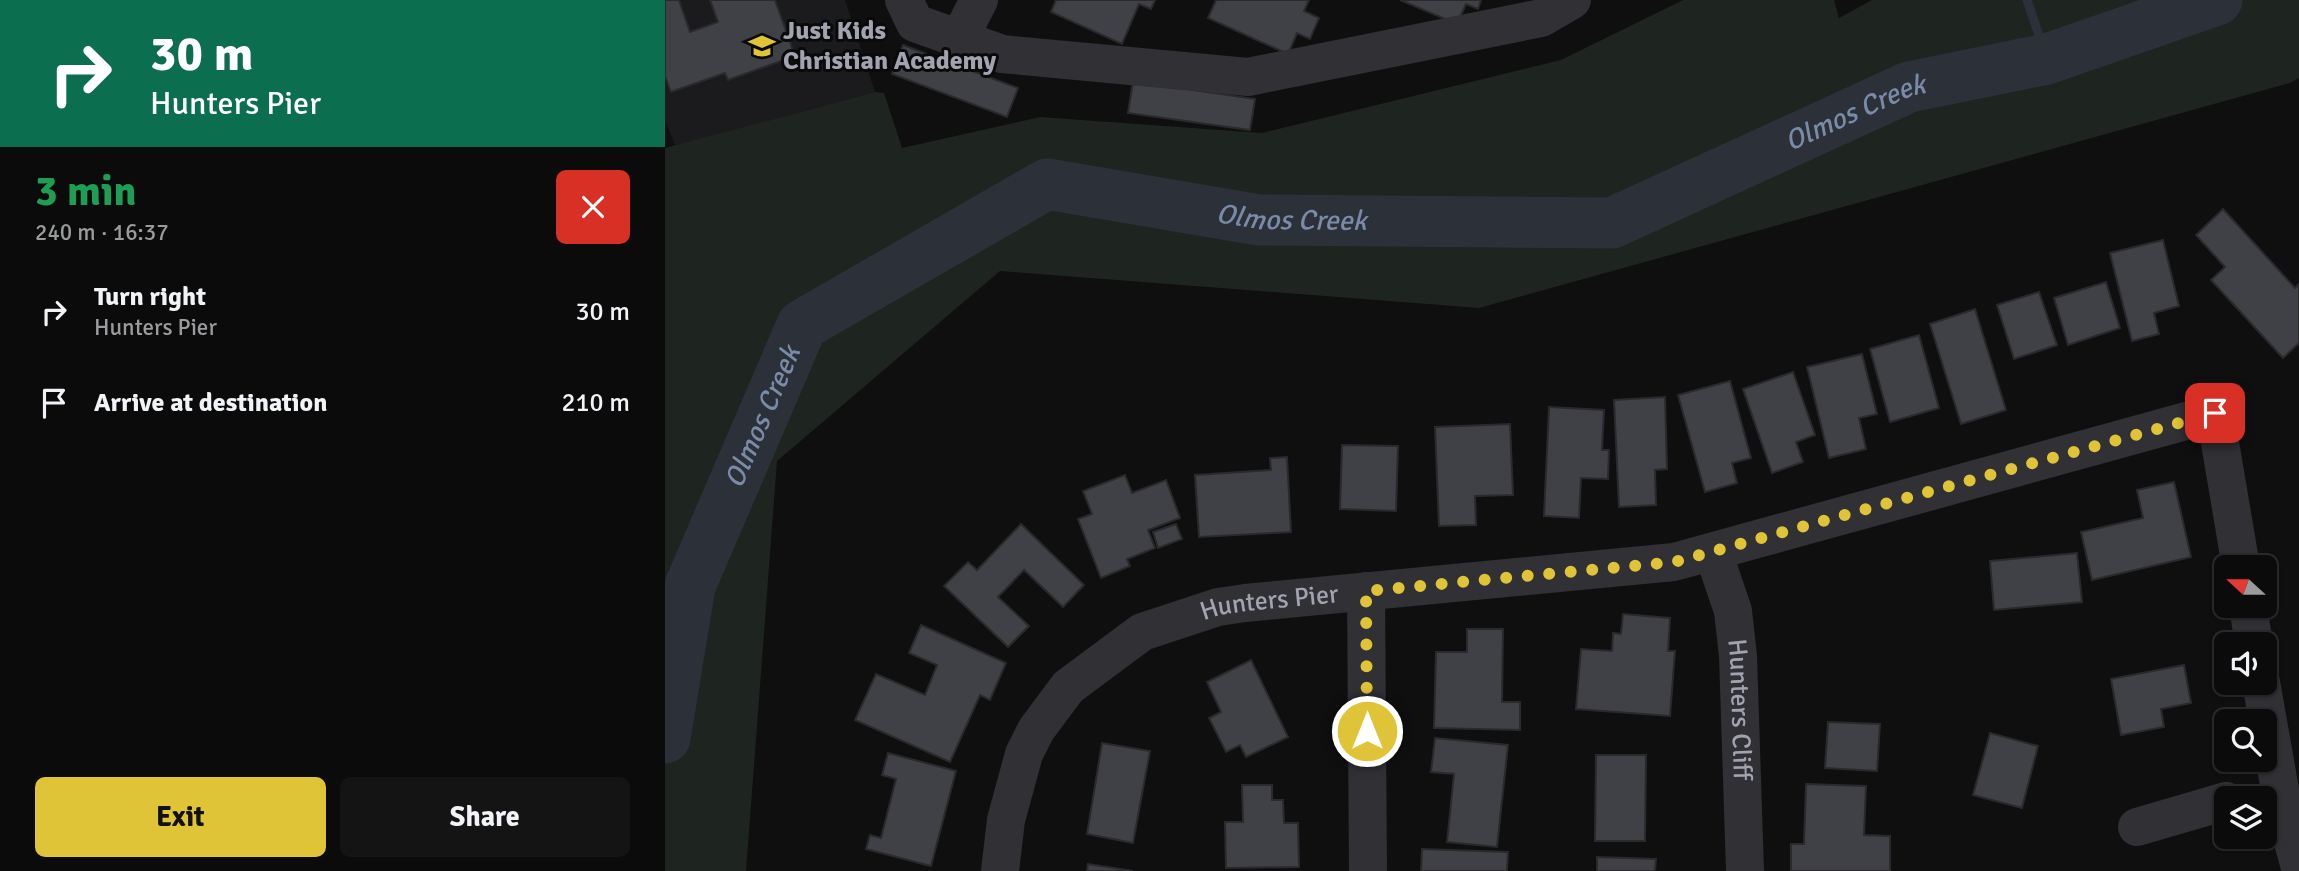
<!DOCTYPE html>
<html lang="en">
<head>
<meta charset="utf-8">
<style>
	body { margin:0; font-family:Signika,sans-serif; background:#141415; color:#f1f3f6; height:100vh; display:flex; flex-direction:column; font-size:26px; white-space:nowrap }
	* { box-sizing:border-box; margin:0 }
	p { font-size:23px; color:#9a9b9d }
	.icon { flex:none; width:38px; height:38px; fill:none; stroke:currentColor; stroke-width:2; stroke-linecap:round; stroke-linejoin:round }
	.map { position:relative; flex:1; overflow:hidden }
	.drawer { display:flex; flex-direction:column; background:#0b0b0c; width:665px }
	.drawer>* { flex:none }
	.top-card { background:#0b6e4f; color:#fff; overflow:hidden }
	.needle { width:46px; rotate:291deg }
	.fabs { position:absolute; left:1549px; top:555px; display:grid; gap:14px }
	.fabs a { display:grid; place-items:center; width:63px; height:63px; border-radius:10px; background:#0b0b0c; box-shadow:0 2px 5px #0004,0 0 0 2px #2b2b2d; font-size:35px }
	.pin { position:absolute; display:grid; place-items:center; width:60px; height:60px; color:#fff; margin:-30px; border-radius:14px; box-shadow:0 4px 10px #0006 }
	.me { position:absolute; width:77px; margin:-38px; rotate:0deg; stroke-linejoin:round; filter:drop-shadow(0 0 5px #0008) }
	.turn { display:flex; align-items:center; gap:24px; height:147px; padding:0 35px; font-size:32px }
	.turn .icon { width:91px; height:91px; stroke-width:2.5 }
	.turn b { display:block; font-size:49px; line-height:60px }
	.round { display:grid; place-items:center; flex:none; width:74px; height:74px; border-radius:10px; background:#141415 }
	.headline { display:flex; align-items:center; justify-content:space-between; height:119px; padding:0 35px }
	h1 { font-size:42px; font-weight:700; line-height:52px; color:#1e9e55 }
	.action { display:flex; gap:14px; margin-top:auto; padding:14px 35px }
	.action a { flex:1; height:80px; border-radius:10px; background:#e0c437; color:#111; font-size:28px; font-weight:700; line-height:80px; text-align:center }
	.action a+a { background:#141415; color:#f1f3f6 }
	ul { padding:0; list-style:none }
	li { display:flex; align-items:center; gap:21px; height:91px; padding:0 35px }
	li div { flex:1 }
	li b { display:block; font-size:26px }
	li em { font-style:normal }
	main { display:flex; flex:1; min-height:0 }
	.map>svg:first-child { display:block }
	.built { fill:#1b1b1d }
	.green { fill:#1e241f }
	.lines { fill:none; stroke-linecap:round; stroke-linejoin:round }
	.stream { stroke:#2c3139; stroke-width:9 }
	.river { stroke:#2c3139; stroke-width:51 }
	.building { fill:#404146; stroke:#2a292c; stroke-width:2 }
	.minor { stroke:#303035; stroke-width:38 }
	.route { stroke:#e0c437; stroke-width:12; stroke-dasharray:0 21.6 }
	.labels { text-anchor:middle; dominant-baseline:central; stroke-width:6; stroke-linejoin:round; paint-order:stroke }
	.poi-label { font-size:26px; font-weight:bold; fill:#a1a3b0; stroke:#0a0a0b; text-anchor:start }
	.street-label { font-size:26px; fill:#a1a3b0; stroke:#0a0a0b }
	.water-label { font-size:28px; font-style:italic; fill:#7a8ba9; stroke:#0a0a0b }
</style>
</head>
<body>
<main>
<section class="drawer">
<div class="top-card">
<div class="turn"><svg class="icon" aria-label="right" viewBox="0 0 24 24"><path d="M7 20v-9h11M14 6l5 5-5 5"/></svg><div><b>30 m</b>Hunters Pier</div></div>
</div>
<div class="headline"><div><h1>3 min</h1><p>240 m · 16:37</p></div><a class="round" style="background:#d93025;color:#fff"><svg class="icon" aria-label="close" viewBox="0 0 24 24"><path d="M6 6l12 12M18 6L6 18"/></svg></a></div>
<ul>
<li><svg class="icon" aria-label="right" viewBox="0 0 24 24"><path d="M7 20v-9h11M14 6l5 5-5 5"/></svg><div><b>Turn right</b><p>Hunters Pier</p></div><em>30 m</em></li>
<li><svg class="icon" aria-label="arrive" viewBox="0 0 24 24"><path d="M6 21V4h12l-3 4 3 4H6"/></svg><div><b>Arrive at destination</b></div><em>210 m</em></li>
</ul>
<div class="action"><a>Exit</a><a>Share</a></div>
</section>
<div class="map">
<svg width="1634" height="871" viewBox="0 0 1634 871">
	<rect width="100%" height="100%" fill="#0f0f10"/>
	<polygon class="built" points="0,0 180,0 210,92 10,146 0,119"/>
	<polygon class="green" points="1018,0 1169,0 1174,18 1207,0 1634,0 1634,78 1625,83 814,308 335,271 112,461 81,871 0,871 0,148 210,92 219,93 237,148 375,117 597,133 896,60"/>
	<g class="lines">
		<polyline class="stream" points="1362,0 1382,59"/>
		<path class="river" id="s1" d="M0 738 25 586 137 325 382 184 594 220 947 223 1244 87 1382 59 1552 0"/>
	</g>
	<g class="building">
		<polygon points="0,0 14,0 25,32 53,22 45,0 110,0 130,56 63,80 60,73 6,92 0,76"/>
		<polygon points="391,0 490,0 486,9 474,4 457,44 386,12"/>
		<polygon points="551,0 644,0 639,11 654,18 645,39 632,33 623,54 543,18"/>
		<polygon points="735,0 816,0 813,9 801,4 792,24"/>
		<polygon points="238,45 353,88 342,117 227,74"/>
		<polygon points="468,81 590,99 585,130 463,113"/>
		<polygon points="1558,209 1630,288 1634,284 1634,343 1618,358 1546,280 1560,267 1531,235"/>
		<polygon points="1498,240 1514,306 1489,313 1494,334 1467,341 1445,253"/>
		<polygon points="1441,282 1455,328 1403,345 1389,298"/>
		<polygon points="1374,292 1392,345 1349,359 1332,305"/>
		<polygon points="1310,309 1341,410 1296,424 1265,324"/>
		<polygon points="1254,335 1274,408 1225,422 1205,349"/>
		<polygon points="1197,354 1212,414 1194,418 1201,449 1164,458 1142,367"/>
		<polygon points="1128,372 1150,435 1131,442 1138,462 1107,473 1078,389"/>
		<polygon points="1065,381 1086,458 1067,463 1072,483 1040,492 1013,395"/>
		<polygon points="1000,397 1002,469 990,470 991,505 954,507 949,400"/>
		<polygon points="884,407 939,410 937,450 944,450 943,479 916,478 914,518 879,516"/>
		<polygon points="845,424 848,495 810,496 811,525 774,526 770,427"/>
		<polygon points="677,445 733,446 731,511 675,509"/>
		<polygon points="622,457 626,532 534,537 530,475 606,470 605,458"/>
		<polygon points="460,475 467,493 501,480 515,518 483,530 490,548 462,559 465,566 436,578 413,519 427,514 418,491"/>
		<polygon points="1509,482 1526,557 1427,580 1416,532 1478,518 1472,490"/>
		<polygon points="356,524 419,585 398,607 359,570 333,597 364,626 343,647 279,586 303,562 312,570"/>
		<polygon points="511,524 517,539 493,548 488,532"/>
		<polygon points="1412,553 1417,602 1329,610 1325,561"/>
		<polygon points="958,614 1005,618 1003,651 1010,651 1005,716 911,709 916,649 947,651 948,633 956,634"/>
		<polygon points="256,625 341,663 325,700 315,695 285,762 190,720 211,674 260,695 272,665 244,653"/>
		<polygon points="802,629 838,629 837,702 855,702 855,730 769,728 771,652 802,652"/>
		<polygon points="586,660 623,737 581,757 575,745 561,752 544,718 556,712 542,682"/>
		<polygon points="1519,665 1526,703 1496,709 1499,727 1456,735 1446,679"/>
		<polygon points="1163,722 1215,724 1212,771 1160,768"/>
		<polygon points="1325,733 1373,746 1357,808 1308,795"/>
		<polygon points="770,738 843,745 832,847 782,842 789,774 766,772"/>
		<polygon points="437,743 485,751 468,843 422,834"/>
		<polygon points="223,753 291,771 266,866 201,849 205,835 216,838 231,779 217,775"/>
		<polygon points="931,755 981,755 980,841 930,841"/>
		<polygon points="1141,784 1201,786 1199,835 1225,836 1225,871 1126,871 1126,844 1139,844"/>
		<polygon points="577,785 607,785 607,800 618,800 619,823 633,823 634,867 561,868 560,822 578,822"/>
		<polygon points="757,849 843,852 842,871 756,871"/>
		<polygon points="932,857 991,859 990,871 932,871"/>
		<polygon points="423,864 468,871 422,871"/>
	</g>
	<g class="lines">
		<g class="minor">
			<polyline points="239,0 250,23 337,54 583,77 876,18 907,0"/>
			<polyline points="294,39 314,0"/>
			<path id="s2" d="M1048 552 1068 611 1073 656 1080 871"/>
			<polyline points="701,591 703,871"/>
			<polyline points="1583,606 1589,644"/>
			<polyline points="1596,682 1617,801 1634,864"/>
			<polyline points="1472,827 1561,801"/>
			<path id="s3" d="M335 871 341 820 359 754 371 730 403 687 477 632 553 607 580 603 1009 562 1550 413 1576 567"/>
		</g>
	</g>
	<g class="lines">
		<polyline class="route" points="702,731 701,591 1009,562 1550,413"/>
	</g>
	<defs>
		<g id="school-bare" transform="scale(2.1)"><path d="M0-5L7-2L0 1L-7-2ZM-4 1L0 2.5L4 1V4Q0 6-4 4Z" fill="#e0c437" stroke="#0a0a0b" stroke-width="2.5" paint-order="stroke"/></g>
	</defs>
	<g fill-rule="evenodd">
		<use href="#school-bare" x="97" y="46"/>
	</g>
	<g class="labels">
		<g class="poi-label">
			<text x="118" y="31">Just Kids<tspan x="118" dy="30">Christian Academy</tspan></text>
		</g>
		<g class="street-label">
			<text stroke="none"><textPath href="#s3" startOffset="424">Hunters Pier</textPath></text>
			<text stroke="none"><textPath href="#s2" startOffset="161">Hunters Cliff</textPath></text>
		</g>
		<g class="water-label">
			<text stroke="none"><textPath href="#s1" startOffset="1556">Olmos Creek</textPath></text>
			<text stroke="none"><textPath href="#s1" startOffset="968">Olmos Creek</textPath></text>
			<text stroke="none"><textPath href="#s1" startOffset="338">Olmos Creek</textPath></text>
		</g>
	</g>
</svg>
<div class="fabs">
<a><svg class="needle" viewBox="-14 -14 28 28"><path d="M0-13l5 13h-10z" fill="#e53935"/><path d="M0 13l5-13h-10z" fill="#9a9b9d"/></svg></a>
<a><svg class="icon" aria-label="sound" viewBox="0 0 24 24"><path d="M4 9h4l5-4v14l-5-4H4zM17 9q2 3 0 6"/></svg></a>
<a><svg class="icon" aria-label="search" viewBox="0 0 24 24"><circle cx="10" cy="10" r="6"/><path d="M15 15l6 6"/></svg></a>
<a><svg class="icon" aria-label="layers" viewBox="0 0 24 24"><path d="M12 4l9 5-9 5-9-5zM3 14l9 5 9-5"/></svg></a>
</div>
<div class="pin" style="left:1550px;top:413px;background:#d93025"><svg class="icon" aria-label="arrive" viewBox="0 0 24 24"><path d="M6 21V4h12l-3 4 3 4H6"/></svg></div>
<svg class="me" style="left:702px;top:731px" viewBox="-20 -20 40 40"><circle r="17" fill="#e0c437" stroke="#fff" stroke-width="3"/><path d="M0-11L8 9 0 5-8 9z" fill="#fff"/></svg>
</div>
</main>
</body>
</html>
